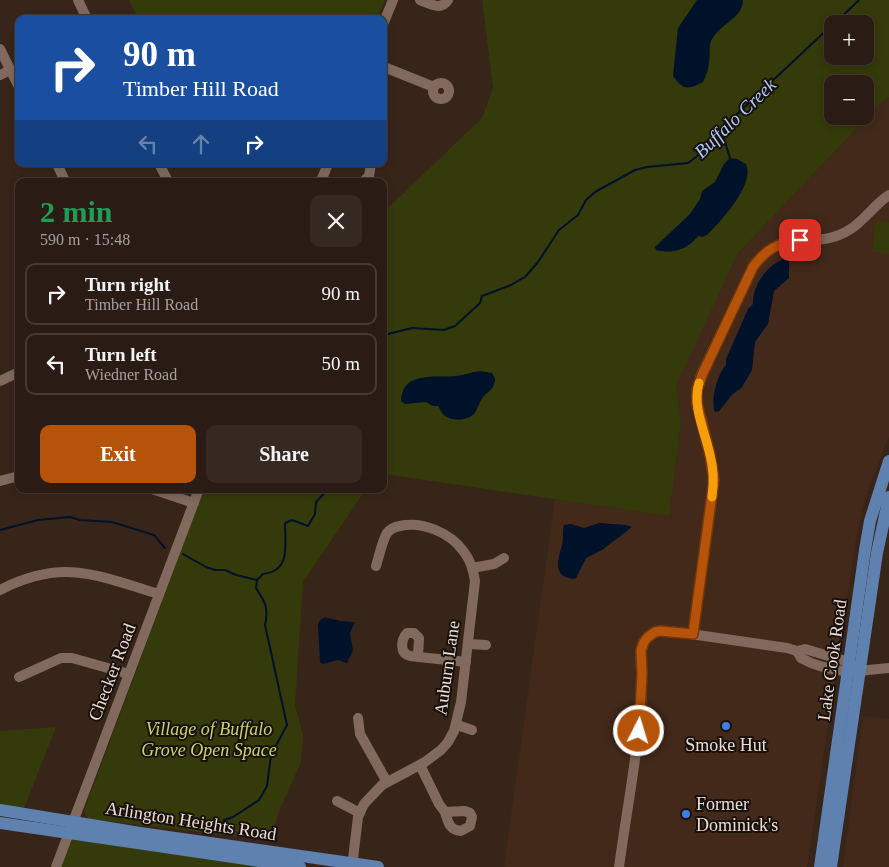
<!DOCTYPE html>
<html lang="en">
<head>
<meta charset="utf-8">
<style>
	body { margin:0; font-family:Georgia,serif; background:#362922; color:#f1f3f6; height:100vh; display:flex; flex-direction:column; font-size:19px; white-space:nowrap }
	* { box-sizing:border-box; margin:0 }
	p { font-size:16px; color:#a5a1a0 }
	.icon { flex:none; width:28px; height:28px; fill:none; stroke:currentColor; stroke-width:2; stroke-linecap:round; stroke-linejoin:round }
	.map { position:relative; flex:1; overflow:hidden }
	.panel { position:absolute; left:15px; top:178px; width:372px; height:315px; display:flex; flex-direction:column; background:#2a1c14; border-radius:10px; box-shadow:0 2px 8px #0003,0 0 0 1px #463a34 }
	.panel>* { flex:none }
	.hud { position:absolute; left:15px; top:15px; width:372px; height:152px; border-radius:10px; box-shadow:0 2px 8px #0003,0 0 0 1px #463a34; background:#1a4fa0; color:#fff; overflow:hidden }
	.tools { position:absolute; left:824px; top:15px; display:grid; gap:10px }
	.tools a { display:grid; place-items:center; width:50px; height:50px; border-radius:10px; background:#2a1c14; box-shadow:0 2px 8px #0003,0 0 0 1px #463a34; font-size:25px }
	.pin { position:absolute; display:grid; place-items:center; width:42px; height:42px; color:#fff; margin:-21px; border-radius:10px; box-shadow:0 2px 8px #0006 }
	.me { position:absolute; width:55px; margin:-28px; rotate:5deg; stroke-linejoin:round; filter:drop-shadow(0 0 4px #0008) }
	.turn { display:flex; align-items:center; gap:18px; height:105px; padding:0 25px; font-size:22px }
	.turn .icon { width:65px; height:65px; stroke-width:2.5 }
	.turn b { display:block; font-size:35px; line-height:42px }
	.lanes { display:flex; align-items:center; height:48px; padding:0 25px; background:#0003; justify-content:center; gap:25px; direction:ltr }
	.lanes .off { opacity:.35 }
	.round { display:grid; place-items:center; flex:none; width:52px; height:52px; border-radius:10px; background:#362922 }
	.overview { display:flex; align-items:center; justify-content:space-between; height:85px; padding:0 25px }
	h1 { font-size:30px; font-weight:700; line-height:38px; color:#1e9e55 }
	.button { display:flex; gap:10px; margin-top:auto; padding:10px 25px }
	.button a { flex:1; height:58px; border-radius:10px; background:#b45309; color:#fff; font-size:20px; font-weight:700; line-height:58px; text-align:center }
	.button a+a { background:#362922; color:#f1f3f6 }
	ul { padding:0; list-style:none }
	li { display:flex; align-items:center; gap:15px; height:62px; margin:0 10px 8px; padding:0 15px; border:2px solid #463a34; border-radius:10px }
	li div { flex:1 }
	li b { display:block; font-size:19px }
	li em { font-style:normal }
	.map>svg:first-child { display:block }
	.built { fill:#42291a }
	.green { fill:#353a0a; fill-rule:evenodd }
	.water { fill:#00112a }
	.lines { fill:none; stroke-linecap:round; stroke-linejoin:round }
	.stream { stroke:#00112a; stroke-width:2 }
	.minor { stroke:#816a5d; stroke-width:10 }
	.major { stroke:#5f81b0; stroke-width:12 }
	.route-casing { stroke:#753606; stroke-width:12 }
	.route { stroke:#b45309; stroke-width:9 }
	.slow { stroke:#f59e0b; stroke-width:9 }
	.shop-dot { fill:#3f7fe0; stroke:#19100b; stroke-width:2 }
	.labels { text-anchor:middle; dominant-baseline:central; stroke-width:4; stroke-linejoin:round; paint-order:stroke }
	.street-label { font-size:18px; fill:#eaddd6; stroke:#19100b }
	.park-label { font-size:18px; font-style:italic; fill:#c7d671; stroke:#19100b }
	.poi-label { font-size:18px; fill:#eaddd6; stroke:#19100b }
	.water-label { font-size:19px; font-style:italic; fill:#a8ccfb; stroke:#19100b }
</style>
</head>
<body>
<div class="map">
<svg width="889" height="867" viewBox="0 0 889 867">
	<rect width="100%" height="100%" fill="#38251a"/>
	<g class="built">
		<polygon points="889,97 889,436 865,498 855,545 807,867 504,867 555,499 669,516 681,422 675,386 738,253 881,103"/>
		<polygon points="863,716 889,719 889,867 843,867"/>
	</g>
	<g class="green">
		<polygon points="129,0 385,0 377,19 138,19"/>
		<path d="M482 0H889V97L881 103 738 253 676 386 681 422 669 516 384 474V212L482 118 493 88ZM832 24H865V56H832ZM832 84H865V116H832Z"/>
		<polygon points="879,221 889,222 889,254 872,251 875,224"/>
		<polygon points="204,489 366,489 303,582 295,705 303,735 301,762 280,809 270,840 88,819 84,811"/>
		<polygon points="56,727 24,808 0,805 0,731"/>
		<polygon points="73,838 271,867 59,867"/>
	</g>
	<g class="water">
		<path d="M697 0H743C743 17 723 23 714 36 707 45 711 52 709 62 709 69 706 75 703 82 688 90 683 90 673 76L678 28Z"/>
		<path d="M730 158 737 159 746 164C755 185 721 221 707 235L702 237 698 236C687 250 673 254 656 250L655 247 690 214 700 199 702 191 715 182 724 164Z"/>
		<path d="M789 258V278L774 291 768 324 755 342 752 370 742 387 732 395 719 411 715 412C710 400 718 373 726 365V359L748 309 753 304C752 285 769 261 789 258Z"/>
		<path d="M480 371 492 373 495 378C495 388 490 390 483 397 479 402 478 409 474 414 467 421 449 422 442 413 440 411 440 408 438 406H433L426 402 405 404 401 401C402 370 437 378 456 376 464 375 472 372 480 371Z"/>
		<path d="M599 523 626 525 632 527 602 550 586 558 576 578 574 579C552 577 558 560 562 545 564 538 562 532 564 525L571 524 584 528Z"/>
		<polygon points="325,617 340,621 355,622 350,633 353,650 347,663 338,660 323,664 320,662 318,624 320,620"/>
	</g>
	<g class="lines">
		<g class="stream">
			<polyline points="834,24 859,0"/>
			<polyline points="721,129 730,158"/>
			<polyline points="384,335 412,328 444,330 455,326 480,303 482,296 511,285 525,277 538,262 559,230 578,215 586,200 595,192 635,170 647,167 688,163 696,157 721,129 832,25"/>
			<polyline points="0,530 38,520 70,517 80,520 112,522 154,535 165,548"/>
			<polyline points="183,554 206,567 215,570 225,570 236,575 257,580"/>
			<path d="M223 826 224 820 233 817 259 800 267 786 271 755 287 725 265 625C269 608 265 602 256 588L257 580 263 574C291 571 285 545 285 523L292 520 308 526 315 514 316 502 328 489"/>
		</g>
		<g class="minor">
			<polyline points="78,0 87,19"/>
			<path d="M420 0C430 4 441 11 448 0"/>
			<polyline points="384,22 393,0"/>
			<polyline points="0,49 19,87"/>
			<polyline points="384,67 434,87"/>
			<polyline points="0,75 10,70"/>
			<circle cx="441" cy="91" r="8"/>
			<polyline points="57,164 65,181"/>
			<polyline points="159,164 168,181"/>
			<polyline points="321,181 328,164"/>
			<polyline points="364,181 369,176 371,164"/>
			<polyline points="0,381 19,372"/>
			<polyline points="0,481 19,476"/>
			<polyline points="152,489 194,503"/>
			<polyline points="472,568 494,564 504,558"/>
			<path d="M0 590C63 558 96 575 159 594"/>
			<path d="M693 634 714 481 710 455 697 403V390L701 375 753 267C783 224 814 252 849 230 863 222 874 205 889 195"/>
			<polyline points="468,644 486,645"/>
			<polyline points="797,651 801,658 811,663 823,667 848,672 889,668"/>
			<path d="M418 656 419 638 414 633H407C401 640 399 653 410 656L466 662"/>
			<polyline points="19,677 61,658 72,658 129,674"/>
			<polyline points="358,718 360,734 387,782"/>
			<polyline points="457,725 472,730"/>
			<path d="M420 765 439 804 445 812 465 811 470 813 472 817 470 826 461 831C449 830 448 822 445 812"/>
			<polyline points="337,801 360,813"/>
			<polyline points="56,867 199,489"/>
			<path d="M352 867 358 817 364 804 382 785 425 762 441 750 448 742 454 731 461 702 475 581C473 570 471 561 464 552 451 533 423 521 400 526 395 527 390 529 387 533 382 541 379 557 376 566"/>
			<path d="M619 867C627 808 639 748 642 688 642 676 638 653 644 643 649 632 659 631 670 631L787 648 797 651 805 649 849 662 854 666"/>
		</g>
		<g class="major">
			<polyline points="0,810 140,833 378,867"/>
			<polyline points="0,823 300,867"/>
			<polyline points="820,867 865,550 870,521 889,461"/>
			<polyline points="831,867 877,553 889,497"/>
		</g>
	</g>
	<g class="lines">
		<g class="route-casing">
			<path id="route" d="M639 731 642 674 641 650 644 642 648 637 655 632 660 631 693 634 714 480 710 455 697 403V390L702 375 753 267C766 249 778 243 800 240"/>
		</g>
		<use href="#route" class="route"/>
		<path class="slow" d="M699 383C692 408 705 431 710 455 714 469 714 482 712 497"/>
	</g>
	<g class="shop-dot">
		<circle cx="726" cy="726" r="5"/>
		<circle cx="686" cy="814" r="5"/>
	</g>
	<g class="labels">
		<g class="street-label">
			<text transform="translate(832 660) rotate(-82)">Lake Cook Road</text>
			<text transform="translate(447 668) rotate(-82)">Auburn Lane</text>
			<text transform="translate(112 672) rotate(-69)">Checker Road</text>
			<text transform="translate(191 821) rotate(9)">Arlington Heights Road</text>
		</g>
		<g class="park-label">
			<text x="209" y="729">Village of Buffalo<tspan x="209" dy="21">Grove Open Space</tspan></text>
		</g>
		<g class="poi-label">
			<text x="726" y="745">Smoke Hut</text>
			<text x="696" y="804" text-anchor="start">Former<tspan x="696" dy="21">Dominick's</tspan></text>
		</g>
		<g class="water-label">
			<text transform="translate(735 118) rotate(-44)">Buffalo Creek</text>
		</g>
	</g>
</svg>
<div class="tools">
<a>+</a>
<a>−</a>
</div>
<div class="pin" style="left:800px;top:240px;background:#d93025"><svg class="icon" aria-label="arrive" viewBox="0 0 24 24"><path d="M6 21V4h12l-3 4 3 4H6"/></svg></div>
<svg class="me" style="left:639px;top:731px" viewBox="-20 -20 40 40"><circle r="17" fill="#b45309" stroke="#fff" stroke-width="3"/><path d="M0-11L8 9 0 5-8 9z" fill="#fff"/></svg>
<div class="hud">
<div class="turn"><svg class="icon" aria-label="right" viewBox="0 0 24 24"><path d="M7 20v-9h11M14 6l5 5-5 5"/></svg><div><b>90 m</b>Timber Hill Road</div></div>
<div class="lanes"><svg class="icon off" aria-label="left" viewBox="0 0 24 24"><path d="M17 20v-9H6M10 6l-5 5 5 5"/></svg><svg class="icon off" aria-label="ahead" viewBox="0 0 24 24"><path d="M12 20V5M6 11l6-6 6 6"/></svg><svg class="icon" aria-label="right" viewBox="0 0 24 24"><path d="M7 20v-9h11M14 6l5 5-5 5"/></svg></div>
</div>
<section class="panel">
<div class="overview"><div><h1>2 min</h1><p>590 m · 15:48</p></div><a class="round"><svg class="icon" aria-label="close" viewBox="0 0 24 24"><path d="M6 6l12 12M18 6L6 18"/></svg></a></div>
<ul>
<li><svg class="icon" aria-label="right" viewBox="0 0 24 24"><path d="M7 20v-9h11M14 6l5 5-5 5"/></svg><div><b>Turn right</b><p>Timber Hill Road</p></div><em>90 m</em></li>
<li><svg class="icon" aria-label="left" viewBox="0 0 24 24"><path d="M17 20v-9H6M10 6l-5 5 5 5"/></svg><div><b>Turn left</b><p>Wiedner Road</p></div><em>50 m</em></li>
</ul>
<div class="button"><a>Exit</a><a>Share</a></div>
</section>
</div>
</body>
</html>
